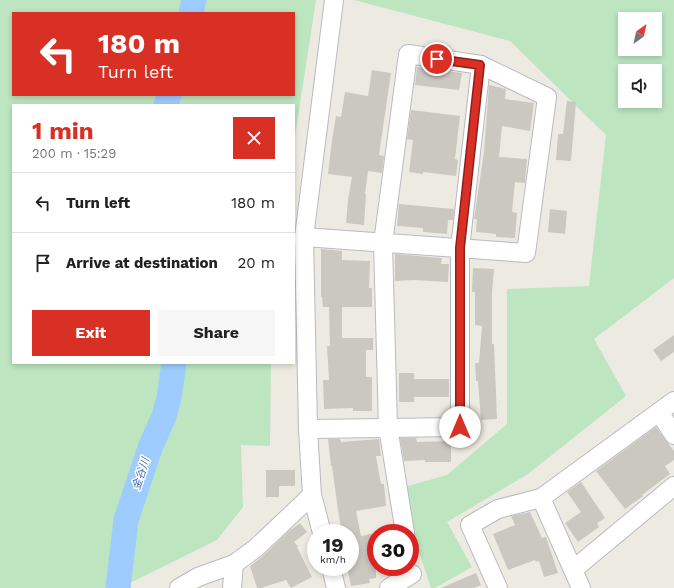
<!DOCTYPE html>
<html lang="en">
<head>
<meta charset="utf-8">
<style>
	body { margin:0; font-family:"Work Sans","Noto Sans JP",sans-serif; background:#f6f6f6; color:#202124; height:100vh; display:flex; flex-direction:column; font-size:15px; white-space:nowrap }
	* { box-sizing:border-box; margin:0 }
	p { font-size:13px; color:#757577 }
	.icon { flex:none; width:22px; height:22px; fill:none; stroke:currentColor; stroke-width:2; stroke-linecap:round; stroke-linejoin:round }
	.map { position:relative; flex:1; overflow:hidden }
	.panel { position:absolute; left:12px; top:104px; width:283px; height:260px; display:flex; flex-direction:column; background:#fff; border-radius:0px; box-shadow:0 2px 6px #0003 }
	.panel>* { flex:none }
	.hud { position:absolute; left:12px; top:12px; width:283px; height:84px; border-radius:0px; box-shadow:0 2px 6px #0003; background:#d93025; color:#fff; overflow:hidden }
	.needle { width:26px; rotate:33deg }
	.tools { position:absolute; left:618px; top:12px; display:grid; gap:8px }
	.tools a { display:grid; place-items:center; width:44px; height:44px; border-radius:0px; background:#fff; box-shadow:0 2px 6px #0003; font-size:20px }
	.speed { position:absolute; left:307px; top:524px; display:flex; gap:8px; font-size:20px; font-weight:700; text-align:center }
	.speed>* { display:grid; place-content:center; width:52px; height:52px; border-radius:50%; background:#fff; box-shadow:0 2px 6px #0003; line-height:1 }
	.speed small { font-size:10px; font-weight:400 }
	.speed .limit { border:6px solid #d22; background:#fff; color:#111 }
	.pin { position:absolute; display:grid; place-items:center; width:34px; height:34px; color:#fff; margin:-17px; border:2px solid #fff; border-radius:50%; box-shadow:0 1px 4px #0007 }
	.me { position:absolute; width:44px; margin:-22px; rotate:0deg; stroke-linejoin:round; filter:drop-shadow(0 0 3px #0008) }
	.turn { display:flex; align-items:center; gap:14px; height:84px; padding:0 20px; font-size:18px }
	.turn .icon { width:52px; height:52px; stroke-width:2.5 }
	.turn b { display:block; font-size:28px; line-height:34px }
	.round { display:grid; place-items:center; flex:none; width:42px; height:42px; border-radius:0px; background:#f6f6f6 }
	.head { display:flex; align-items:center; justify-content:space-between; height:68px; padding:0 20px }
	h1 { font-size:24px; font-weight:700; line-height:30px; color:#d93025 }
	.primary-button { display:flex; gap:8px; margin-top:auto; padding:8px 20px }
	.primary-button a { flex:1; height:46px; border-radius:0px; background:#d93025; color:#fff; font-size:16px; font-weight:700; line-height:46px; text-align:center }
	.primary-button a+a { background:#f6f6f6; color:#202124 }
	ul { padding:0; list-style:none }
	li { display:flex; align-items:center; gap:12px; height:60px; padding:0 20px; border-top:1px solid #e0e0e0 }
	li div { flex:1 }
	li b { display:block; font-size:15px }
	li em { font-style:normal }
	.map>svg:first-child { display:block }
	.green { fill:#bce5c0; fill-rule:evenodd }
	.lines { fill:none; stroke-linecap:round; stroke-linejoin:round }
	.river { stroke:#9fccff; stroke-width:25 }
	.building { fill:#cac8c0 }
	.minor-casing { stroke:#b9bac0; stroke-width:20 }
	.minor { stroke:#fff; stroke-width:18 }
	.route-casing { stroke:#8d1f18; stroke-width:10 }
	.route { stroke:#d93025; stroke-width:7 }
	.labels { text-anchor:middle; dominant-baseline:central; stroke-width:3; stroke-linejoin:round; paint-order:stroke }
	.water-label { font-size:11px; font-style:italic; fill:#3f73c4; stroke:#fff }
</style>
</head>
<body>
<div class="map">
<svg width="674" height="588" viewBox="0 0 674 588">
	<rect width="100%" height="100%" fill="#edebe1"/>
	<g class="green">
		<path d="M0 0H316L294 143V105H13V363H271L270 446 241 445 243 507 217 540 132 582 123 588H0ZM13 13H294V95H13Z"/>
		<path d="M354 0H674V278L594 339 626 396 528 474 447 522 472 567 435 588H431L416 543 405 487 447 475 507 424V289L589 286 606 135 510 41ZM625 19H655V49H625ZM625 71H655V101H625Z"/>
	</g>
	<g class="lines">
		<g class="river">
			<polyline points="191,13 194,0"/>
			<polyline points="166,105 169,95"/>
			<polyline points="118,588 126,520 150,448 164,416 169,398 174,363"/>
		</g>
	</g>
	<g class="building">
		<polygon points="417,67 462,73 459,90 415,85"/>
		<polygon points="372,70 391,73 379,155 384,156 382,173 368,171 365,194 366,194 364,225 346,223 348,200 352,177 328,174 332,140 336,116 341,117 345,92 368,96"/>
		<polygon points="489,85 506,89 505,99 534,103 530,131 502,126 499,157 527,159 525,183 515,182 512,212 517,213 515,238 496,237 496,234 476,232 477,219 474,219 484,152"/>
		<polygon points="567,101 576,102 571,161 556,160 558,134 563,134"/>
		<polygon points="411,110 460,116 455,159 458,160 456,176 423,172 423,174 409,172 413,140 407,139"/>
		<polygon points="399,204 454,209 453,220 448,220 447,234 423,232 423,228 397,226"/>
		<polygon points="550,209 567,211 565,234 548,232"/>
		<polygon points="321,249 342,251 342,260 370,261 369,288 372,288 372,307 342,307 342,338 373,338 373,350 366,350 366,377 372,377 372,411 353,411 353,408 324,409 323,380 329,380 327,346 330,346 329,307 323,307 322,297 321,297"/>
		<polygon points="395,254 442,258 441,264 449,264 448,282 414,280 395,281"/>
		<polygon points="473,268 494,269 492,293 492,344 494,344 497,419 481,420 478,381 476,381 475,363 479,363 482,326 475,325 475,292 472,292"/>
		<polygon points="674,335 674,352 661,361 653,350"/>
		<polygon points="399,373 414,373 414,379 449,379 449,397 414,397 414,402 399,402"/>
		<polygon points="656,427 674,451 674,460 665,466 670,474 642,495 643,496 625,509 596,471"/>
		<polygon points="400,438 416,438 417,442 451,441 451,462 425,462 425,460 404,461"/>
		<polygon points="328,439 340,439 341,442 379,439 381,456 376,456 381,484 384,484 386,506 356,511 361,536 376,533 376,578 369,579 370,583 351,586 347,567 350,567 350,533 342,533 338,510 332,466 331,466"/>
		<polygon points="266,470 295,470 295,486 279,486 279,497 266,497"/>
		<polygon points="581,482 605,518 597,523 599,527 578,542 565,523 581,512 567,492"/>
		<polygon points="530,512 542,538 546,537 558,573 544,577 539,561 536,562 535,560 508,570 493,534 515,525 511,516"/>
		<polygon points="300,523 307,532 294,542 298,546 297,547 312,577 291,588 286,580 261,588 257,588 250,566 263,556 288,532"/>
		<polygon points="476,573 481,585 474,588 441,588"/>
	</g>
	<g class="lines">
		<g class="minor-casing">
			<g id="minor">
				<path d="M304 237C378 243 452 248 526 253L547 97 481 65 408 54 383 243 388 427 405 533"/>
				<polyline points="659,412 674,435"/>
				<polyline points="308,429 460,427 460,248 481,65"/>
				<polyline points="541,498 581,588"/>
				<polyline points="322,533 312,495 308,429 304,237 334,0"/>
				<polyline points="331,567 336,588"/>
				<polyline points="574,569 674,486"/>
				<polyline points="179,588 198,577 234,564 256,548 312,495"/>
				<polyline points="232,588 234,564"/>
				<polyline points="389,588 412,574"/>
				<polyline points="498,588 470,525 498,509 541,498 674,401"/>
			</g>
		</g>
		<use href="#minor" class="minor"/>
	</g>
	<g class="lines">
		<g class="route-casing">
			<polyline id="route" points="437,59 480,65 460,248 460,427"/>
		</g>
		<use href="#route" class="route"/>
	</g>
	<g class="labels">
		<g class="water-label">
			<text transform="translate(141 474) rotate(-72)">金谷川</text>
		</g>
	</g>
</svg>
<div class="tools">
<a><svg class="needle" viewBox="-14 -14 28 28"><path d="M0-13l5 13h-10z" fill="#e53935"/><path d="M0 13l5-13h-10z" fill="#757577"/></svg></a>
<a><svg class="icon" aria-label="sound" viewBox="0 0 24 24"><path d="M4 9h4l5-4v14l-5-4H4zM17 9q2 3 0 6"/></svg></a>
</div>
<div class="speed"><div>19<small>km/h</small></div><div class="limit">30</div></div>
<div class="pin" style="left:437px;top:59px;background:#d93025"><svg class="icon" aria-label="arrive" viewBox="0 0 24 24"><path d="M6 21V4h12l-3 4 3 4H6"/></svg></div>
<svg class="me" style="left:460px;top:427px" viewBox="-20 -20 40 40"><circle r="19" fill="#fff"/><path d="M0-13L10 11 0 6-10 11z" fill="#d93025"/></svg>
<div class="hud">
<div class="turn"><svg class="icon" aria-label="left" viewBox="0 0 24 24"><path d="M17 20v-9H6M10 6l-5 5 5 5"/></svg><div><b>180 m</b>Turn left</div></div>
</div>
<section class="panel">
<div class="head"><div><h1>1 min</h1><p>200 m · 15:29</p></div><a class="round" style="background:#d93025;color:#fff"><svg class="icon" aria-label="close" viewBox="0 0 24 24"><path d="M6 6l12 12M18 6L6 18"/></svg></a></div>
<ul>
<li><svg class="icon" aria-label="left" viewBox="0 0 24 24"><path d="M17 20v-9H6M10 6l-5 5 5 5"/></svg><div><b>Turn left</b></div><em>180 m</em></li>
<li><svg class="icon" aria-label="arrive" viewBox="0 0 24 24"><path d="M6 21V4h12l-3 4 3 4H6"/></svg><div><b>Arrive at destination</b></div><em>20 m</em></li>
</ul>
<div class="primary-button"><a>Exit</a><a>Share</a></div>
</section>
</div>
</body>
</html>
